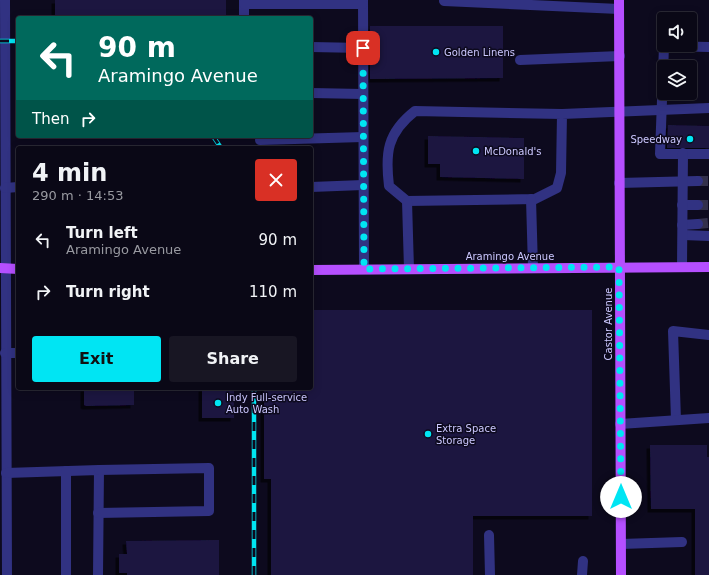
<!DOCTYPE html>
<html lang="en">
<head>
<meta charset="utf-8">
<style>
	body { margin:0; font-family:"DejaVu Sans",sans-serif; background:#181623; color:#f1f3f6; height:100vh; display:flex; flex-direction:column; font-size:15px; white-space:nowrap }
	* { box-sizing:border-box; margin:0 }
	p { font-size:13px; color:#999aa1 }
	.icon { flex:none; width:22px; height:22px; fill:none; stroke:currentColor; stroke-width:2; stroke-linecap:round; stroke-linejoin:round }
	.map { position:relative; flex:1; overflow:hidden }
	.side { position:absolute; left:16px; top:146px; width:297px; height:244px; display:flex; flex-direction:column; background:#0a0816; border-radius:4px; box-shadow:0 2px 10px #0003,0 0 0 1px #2a2935 }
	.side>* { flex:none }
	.banner { position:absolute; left:16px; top:16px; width:297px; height:122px; border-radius:4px; box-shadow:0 2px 10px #0003,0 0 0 1px #2a2935; background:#00695c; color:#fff; overflow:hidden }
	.controls { position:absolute; left:657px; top:12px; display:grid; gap:8px }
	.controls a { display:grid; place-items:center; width:40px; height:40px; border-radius:4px; background:#0a0816; box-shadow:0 2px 10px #0003,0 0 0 1px #2a2935; font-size:20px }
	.pin { position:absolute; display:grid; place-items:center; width:34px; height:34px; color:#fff; margin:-17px; border-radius:8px; box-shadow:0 2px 6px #0006 }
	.me { position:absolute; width:44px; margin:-22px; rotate:0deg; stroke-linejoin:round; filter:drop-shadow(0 0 3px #0008) }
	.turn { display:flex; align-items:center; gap:14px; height:84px; padding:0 16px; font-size:18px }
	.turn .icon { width:52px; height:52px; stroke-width:2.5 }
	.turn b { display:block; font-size:28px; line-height:34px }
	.then { display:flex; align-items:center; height:38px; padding:0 16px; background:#0003; gap:8px; font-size:15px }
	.round { display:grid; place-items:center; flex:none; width:42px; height:42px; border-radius:4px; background:#181623 }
	.headline { display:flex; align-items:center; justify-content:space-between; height:68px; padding:0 16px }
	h1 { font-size:24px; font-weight:700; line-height:30px }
	.button { display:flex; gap:8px; margin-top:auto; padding:8px 16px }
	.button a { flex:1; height:46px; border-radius:4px; background:#00e5f3; color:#111; font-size:16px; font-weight:700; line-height:46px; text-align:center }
	.button a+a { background:#181623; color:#f1f3f6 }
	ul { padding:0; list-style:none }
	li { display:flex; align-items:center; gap:12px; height:52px; padding:0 16px }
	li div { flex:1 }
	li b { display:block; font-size:15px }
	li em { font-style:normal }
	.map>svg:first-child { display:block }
	.building { fill:#1c1541; filter:url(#shadow) }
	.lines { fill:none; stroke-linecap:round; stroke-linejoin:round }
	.minor-tunnel { stroke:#33304b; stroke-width:10; stroke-dasharray:10 5; stroke-linecap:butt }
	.minor { stroke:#313282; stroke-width:10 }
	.major { stroke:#b54fff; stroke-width:10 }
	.rail-casing { stroke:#00e5f3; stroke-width:4.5 }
	.rail { stroke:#0d0a1e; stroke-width:3; stroke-dasharray:9; stroke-linecap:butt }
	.route { stroke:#00e5f3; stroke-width:7; stroke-dasharray:0 12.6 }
	.poi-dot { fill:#00e5f3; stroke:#0d0a1e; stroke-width:1.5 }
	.labels { text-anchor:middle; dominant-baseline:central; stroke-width:3; stroke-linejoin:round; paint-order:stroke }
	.poi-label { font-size:10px; fill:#ccc8ff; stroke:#0d0a1e; text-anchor:start }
	.street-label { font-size:10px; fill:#ccc8ff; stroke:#0d0a1e }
</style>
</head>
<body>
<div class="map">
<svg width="709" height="575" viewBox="0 0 709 575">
	<defs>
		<filter id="shadow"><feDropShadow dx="-3.5" dy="3.5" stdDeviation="0" flood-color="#0009"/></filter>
	</defs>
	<rect width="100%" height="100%" fill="#0d0a1e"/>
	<g class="building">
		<rect x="55" y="0" width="171" height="18"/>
		<polygon points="370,26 503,26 503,78 370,79"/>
		<polygon points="668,125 709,126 709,148 667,148"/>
		<polygon points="428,136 524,138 524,179 440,177 440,164 428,164"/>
		<polygon points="311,310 592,310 592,516 473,516 473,575 271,575 271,479 264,479 264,388 311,388"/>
		<polygon points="84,388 134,388 134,405 86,406 84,405"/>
		<rect x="202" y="388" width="32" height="30"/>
		<polygon points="650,445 707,445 707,457 709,457 709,575 695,575 695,509 651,509"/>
		<polygon points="219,540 219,575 127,575 127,573 119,573 119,554 127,554 126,541"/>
	</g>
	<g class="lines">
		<g class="minor-tunnel">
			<polyline points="698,181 709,181"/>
			<polyline points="698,205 709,205"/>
			<polyline points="698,224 709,223"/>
		</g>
		<g class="minor">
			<polyline points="5,0 7,575"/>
			<polyline points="244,0 244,18"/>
			<polyline points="363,0 364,269"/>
			<polyline points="444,1 619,9"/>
			<polyline points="244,4 363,4"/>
			<polyline points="311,47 363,48"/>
			<polyline points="709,47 664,46 660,154 709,154"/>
			<polyline points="520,60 620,56"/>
			<polyline points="311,93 363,94"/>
			<path d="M562 114 561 173 557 188 535 199 407 201 389 186C385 153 387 133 415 111L562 114 709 108"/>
			<polyline points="260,140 363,137"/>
			<polyline points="619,183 698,181"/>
			<polyline points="311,187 363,185"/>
			<polyline points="5,188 18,187"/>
			<polyline points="531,199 533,268"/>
			<polyline points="407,201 409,269"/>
			<polyline points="682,205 698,205"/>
			<polyline points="682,225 698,224"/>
			<polyline points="683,235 709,236"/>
			<polyline points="682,266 683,153"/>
			<polyline points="5,353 18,353"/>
			<polyline points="676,420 673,331 709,335"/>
			<polyline points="620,424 709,418"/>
			<polyline points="6,473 99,470 98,575"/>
			<polyline points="98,513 209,511 209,468 99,470"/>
			<polyline points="489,535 490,575"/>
			<polyline points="621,544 682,542"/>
			<polyline points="66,575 66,471"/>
			<polyline points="582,575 583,561"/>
		</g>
		<g class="major">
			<polyline points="619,0 621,575"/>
			<polyline points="0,268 18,269"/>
			<polyline points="311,270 709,267"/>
		</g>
		<g class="rail-casing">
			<g id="rail">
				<polyline points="0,41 18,41"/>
				<polyline points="213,136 221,148"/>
				<polyline points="254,575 254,388"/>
			</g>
		</g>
		<use href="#rail" class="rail"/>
	</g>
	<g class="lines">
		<polyline class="route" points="363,48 364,269 619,267 621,497"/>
	</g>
	<g class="poi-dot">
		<circle cx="436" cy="52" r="4"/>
		<circle cx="690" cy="139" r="4"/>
		<circle cx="476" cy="151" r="4"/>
		<circle cx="218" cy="403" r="4"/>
		<circle cx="428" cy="434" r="4"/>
	</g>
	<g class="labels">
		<g class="poi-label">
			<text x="444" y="52">Golden Linens</text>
			<text x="682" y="139" text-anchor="end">Speedway</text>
			<text x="484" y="151">McDonald's</text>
			<text x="226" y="397">Indy Full-service<tspan x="226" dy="12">Auto Wash</tspan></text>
			<text x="436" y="428">Extra Space<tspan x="436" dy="12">Storage</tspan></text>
		</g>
		<g class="street-label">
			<text x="510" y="256">Aramingo Avenue</text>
			<text transform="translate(608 324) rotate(-90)">Castor Avenue</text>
		</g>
	</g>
</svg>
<div class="controls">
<a><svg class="icon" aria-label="sound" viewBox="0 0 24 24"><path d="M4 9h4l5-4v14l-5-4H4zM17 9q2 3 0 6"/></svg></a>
<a><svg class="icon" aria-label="layers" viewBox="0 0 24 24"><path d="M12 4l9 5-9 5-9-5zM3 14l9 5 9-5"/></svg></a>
</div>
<div class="pin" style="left:363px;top:48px;background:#d93025"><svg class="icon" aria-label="arrive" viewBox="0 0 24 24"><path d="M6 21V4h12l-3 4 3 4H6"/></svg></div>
<svg class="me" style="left:621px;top:497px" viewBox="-20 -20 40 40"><circle r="19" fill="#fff"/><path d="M0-13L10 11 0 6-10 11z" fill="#00e5f3"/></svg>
<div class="banner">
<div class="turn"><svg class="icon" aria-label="left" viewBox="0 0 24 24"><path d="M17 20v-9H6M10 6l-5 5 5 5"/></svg><div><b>90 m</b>Aramingo Avenue</div></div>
<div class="then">Then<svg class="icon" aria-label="right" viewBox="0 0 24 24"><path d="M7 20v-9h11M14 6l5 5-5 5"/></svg></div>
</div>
<section class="side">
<div class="headline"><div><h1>4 min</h1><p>290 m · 14:53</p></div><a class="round" style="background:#d93025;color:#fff"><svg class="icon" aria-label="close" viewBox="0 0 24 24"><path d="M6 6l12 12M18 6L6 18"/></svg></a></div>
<ul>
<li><svg class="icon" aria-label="left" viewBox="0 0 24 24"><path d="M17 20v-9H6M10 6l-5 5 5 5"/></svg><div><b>Turn left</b><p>Aramingo Avenue</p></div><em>90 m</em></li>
<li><svg class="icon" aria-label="right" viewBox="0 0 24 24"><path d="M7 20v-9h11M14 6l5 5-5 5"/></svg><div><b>Turn right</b></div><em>110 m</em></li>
</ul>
<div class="button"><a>Exit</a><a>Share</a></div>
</section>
</div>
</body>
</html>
